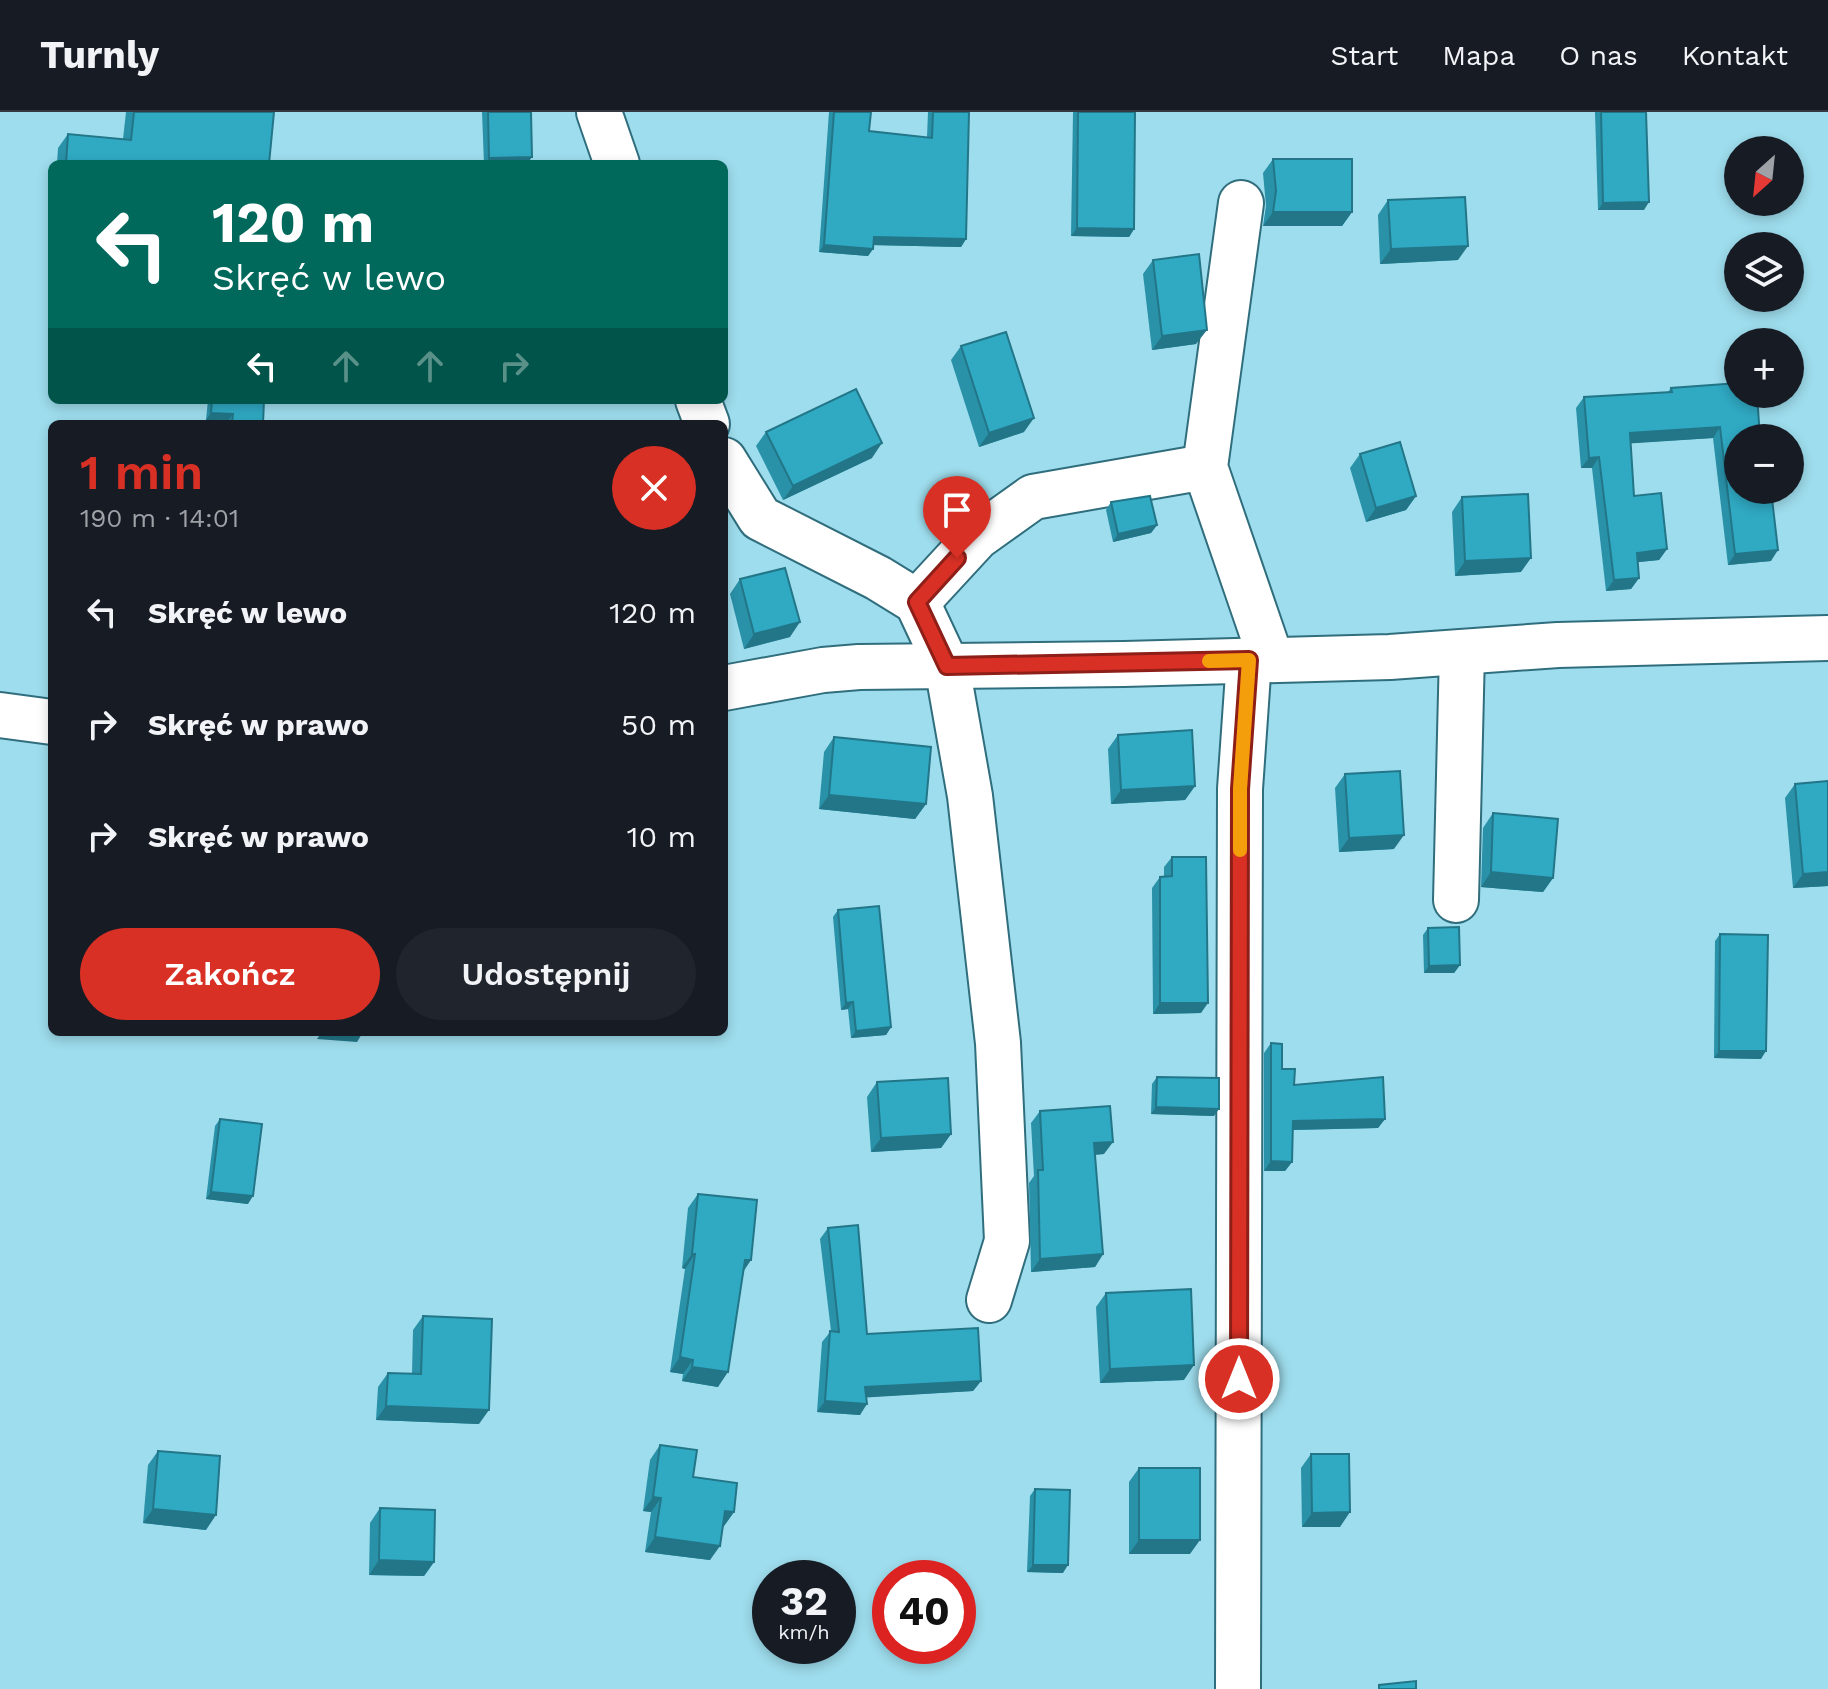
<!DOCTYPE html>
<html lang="pl">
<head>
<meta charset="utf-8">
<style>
	body { margin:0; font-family:"Work Sans",sans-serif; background:#20242c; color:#f1f3f6; height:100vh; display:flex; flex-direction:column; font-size:30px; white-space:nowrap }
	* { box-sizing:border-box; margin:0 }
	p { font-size:26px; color:#9ea1a6 }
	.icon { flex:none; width:44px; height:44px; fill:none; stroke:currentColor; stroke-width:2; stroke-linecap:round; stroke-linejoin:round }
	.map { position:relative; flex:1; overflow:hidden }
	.panel { position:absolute; left:48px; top:308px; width:680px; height:616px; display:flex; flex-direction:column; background:#171b24; border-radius:12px; box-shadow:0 4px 12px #0003 }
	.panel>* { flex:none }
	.banner { position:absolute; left:48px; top:48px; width:680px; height:244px; border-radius:12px; box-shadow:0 4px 12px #0003; background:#00695c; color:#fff; overflow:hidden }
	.needle { width:52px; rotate:207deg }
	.fabs { position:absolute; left:1724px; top:24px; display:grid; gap:16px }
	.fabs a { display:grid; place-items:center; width:80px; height:80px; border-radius:50%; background:#171b24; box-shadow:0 4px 12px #0003; font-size:40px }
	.speed { position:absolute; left:752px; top:1448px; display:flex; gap:16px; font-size:40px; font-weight:700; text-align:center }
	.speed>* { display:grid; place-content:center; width:104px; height:104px; border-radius:50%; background:#171b24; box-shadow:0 4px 12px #0003; line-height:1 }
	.speed small { font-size:20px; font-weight:400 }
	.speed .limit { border:12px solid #d22; background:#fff; color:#111 }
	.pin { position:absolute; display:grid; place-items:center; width:68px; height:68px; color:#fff; margin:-82px -34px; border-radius:50% 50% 50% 0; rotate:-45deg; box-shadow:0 0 8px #0007 }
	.pin .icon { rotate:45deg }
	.me { position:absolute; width:88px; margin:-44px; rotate:0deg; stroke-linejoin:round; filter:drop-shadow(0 0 6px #0008) }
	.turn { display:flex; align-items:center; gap:28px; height:168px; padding:0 32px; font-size:36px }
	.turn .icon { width:104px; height:104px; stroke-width:2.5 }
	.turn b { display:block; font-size:56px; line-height:68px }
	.lanes { display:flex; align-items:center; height:76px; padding:0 32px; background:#0003; justify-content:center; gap:40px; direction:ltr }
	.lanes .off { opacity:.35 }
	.round { display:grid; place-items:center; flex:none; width:84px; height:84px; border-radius:42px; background:#20242c }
	.headline { display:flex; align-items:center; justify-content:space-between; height:136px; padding:0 32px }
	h1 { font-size:48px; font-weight:600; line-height:60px; color:#d93025 }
	.primary-button { display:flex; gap:16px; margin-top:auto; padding:16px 32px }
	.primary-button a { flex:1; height:92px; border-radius:48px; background:#d93025; color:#fff; font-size:32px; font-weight:600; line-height:92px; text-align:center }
	.primary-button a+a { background:#20242c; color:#f1f3f6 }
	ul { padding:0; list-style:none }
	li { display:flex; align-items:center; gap:24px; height:112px; padding:0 32px }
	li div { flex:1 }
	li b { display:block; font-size:30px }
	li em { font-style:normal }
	header { display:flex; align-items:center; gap:48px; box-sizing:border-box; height:112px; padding:0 40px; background:#171b24; border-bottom:2px solid #363941 }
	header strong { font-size:38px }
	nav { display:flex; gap:44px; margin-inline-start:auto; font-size:28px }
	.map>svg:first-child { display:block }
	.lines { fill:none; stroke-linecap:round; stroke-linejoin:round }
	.minor-casing { stroke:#306e7d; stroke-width:48 }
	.major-casing { stroke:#306e7d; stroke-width:48 }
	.minor { stroke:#fff; stroke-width:44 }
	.major { stroke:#fff; stroke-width:44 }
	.wall { fill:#2991a8 }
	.shaded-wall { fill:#227688 }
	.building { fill:#30a9c3; stroke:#227688; stroke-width:2 }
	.route-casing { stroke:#8d1f18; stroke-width:20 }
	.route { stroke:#d93025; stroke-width:14 }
	.slow { stroke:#f59e0b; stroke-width:14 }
</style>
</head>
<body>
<header>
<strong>Turnly</strong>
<nav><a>Start</a><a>Mapa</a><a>O nas</a><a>Kontakt</a></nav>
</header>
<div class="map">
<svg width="1828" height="1577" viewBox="0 0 1828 1577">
	<rect width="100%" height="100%" fill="#9edded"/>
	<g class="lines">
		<g class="minor-casing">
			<g id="minor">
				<polyline points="599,0 617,52"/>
				<polyline points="1241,91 1205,355 1271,547"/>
				<polyline points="698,288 707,312"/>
				<polyline points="724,348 760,406 878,466 917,490 947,554 970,684 998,931 1007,1129 989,1188"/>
				<polyline points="917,490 977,425 1033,385 1205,355"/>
				<polyline points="1456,788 1462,540"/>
				<polyline points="1238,1577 1240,677 1249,548"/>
			</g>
		</g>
		<g class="major-casing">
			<g id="major">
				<polyline points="724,576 823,558 859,555 1124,552 1390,545 1558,533 1828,526"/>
				<polyline points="0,603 52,610"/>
			</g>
		</g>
		<use href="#minor" class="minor"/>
		<use href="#major" class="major"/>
	</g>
	<g class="wall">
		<polygon points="126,0 274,0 269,52 57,52 58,36 68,22 123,27"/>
		<polygon points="482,0 531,0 527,52 484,52"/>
		<polygon points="829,0 871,0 869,19 927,25 928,0 969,0 966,127 961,135 874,133 873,137 868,144 819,140"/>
		<polygon points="1073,0 1135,0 1134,117 1129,125 1071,124"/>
		<polygon points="1595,0 1646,0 1644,98 1598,98"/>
		<polygon points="1273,47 1352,100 1342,114 1263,114 1266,94 1263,61"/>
		<polygon points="1388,88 1458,148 1380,152 1378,103"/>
		<polygon points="1153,148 1196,232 1152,238 1143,162"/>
		<polygon points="961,234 1024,320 979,335 951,248"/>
		<polygon points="1738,271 1771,449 1728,453 1713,326 1630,331 1634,384 1667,437 1659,448 1638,450 1639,466 1631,477 1606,479 1592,356 1581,356 1576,296 1584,285 1668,280 1671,276"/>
		<polygon points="208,288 264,288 263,312 227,312 228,309 206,308"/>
		<polygon points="766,320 872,346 783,388 756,334"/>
		<polygon points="1360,342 1416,384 1406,398 1366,410 1350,356"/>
		<polygon points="1462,385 1521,460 1455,464 1452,400"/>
		<polygon points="1111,390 1157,413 1151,421 1113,430 1106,398"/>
		<polygon points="740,467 790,525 744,537 730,482"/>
		<polygon points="1118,623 1195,674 1185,688 1111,692 1108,637"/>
		<polygon points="834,625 926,692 915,707 819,697 824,640"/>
		<polygon points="1345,662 1394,737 1339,740 1335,676"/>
		<polygon points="1795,672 1828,774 1793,776 1785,686"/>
		<polygon points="1493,701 1553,766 1543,780 1481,775 1483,716"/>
		<polygon points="1172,745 1201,901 1153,902 1152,776 1160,765 1164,765 1164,755"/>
		<polygon points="838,798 891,915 886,923 851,926 848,897 841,898 833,805"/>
		<polygon points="1428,816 1460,853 1454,861 1424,861 1423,823"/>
		<polygon points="1720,822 1761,947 1714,946 1715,829"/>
		<polygon points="1271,931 1282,957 1294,973 1385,1007 1378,1016 1293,1018 1292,1050 1285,1059 1264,1059 1264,941"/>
		<polygon points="1157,965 1214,1004 1151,1002 1152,972"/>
		<polygon points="877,970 951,1022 941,1036 871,1040 867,985"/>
		<polygon points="1040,999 1104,1042 1095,1043 1103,1142 1095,1155 1031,1160 1029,1071 1034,1064 1031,1011"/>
		<polygon points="220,1007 248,1092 206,1087 215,1014"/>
		<polygon points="698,1082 743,1159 718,1275 682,1269 683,1262 670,1260 685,1157 682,1156 688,1096"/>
		<polygon points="828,1116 867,1222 981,1269 973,1279 866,1285 860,1303 817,1300 822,1230 831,1219 820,1127"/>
		<polygon points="1106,1181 1184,1268 1100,1271 1096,1195"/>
		<polygon points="423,1204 479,1312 376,1308 378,1275 388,1261 412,1262 413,1218"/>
		<polygon points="660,1333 693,1365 734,1400 724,1414 710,1448 645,1440 651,1400 643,1399 650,1348"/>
		<polygon points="158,1339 206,1418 143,1411 148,1353"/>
		<polygon points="1311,1342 1340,1415 1302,1415 1301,1356"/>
		<polygon points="1139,1356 1190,1442 1129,1442 1129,1370"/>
		<polygon points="1035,1377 1063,1461 1027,1460 1030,1384"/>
		<polygon points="380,1396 434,1450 424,1464 369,1463 370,1411"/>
	</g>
	<g class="shaded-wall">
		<polygon points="532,45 527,52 485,52 489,46"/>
		<polygon points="1649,90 1644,98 1598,98 1603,91"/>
		<polygon points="1273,100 1352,100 1342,114 1263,114"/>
		<polygon points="1077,116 1134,117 1129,125 1071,124"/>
		<polygon points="874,125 966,127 961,135 869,133"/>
		<polygon points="824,133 873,137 868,144 819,140"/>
		<polygon points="1468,134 1458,148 1380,152 1391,137"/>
		<polygon points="1207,218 1196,232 1152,238 1162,224"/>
		<polygon points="211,301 233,302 228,309 206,308"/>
		<polygon points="1034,306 1024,320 979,335 989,321"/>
		<polygon points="1720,315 1713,326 1622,332 1630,321"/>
		<polygon points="882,331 872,346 783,388 793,374"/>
		<polygon points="1599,345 1592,356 1581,356 1589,346"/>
		<polygon points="1416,384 1406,398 1366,410 1376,396"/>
		<polygon points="1157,413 1151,421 1113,430 1118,422"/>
		<polygon points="1667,437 1659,448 1630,451 1637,441"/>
		<polygon points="1778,438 1771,449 1728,453 1735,442"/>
		<polygon points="1531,446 1521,460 1455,464 1465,449"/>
		<polygon points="1639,466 1631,477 1606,479 1614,468"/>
		<polygon points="800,510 790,525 744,537 754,522"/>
		<polygon points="1195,674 1185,688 1111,692 1121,678"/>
		<polygon points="829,683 926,692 915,707 819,697"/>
		<polygon points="1404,723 1394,737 1339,740 1349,726"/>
		<polygon points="1491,760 1553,766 1543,780 1481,775"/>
		<polygon points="1828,760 1828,774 1793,776 1803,762"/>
		<polygon points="1460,853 1454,861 1424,861 1429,854"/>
		<polygon points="853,890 848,897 841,898 846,891"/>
		<polygon points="1160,891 1208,891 1201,901 1153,902"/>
		<polygon points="891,915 886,923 851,926 856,919"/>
		<polygon points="322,920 363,920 357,930 317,927"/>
		<polygon points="1719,939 1766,939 1761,947 1714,946"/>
		<polygon points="1156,995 1219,997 1214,1004 1151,1002"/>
		<polygon points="1385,1007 1378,1016 1287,1018 1293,1009"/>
		<polygon points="951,1022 941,1036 871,1040 881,1026"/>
		<polygon points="1113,1030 1104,1042 1086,1043 1094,1031"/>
		<polygon points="1271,1049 1292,1050 1285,1059 1264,1059"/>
		<polygon points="211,1080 253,1084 248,1092 206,1087"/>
		<polygon points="692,1142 695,1142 685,1157 682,1156"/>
		<polygon points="1103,1142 1095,1155 1031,1160 1040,1147"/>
		<polygon points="745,1148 751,1148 741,1163"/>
		<polygon points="680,1245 693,1248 683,1262 670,1260"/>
		<polygon points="1194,1253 1184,1268 1100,1271 1110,1257"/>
		<polygon points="692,1255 728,1260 718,1275 682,1269"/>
		<polygon points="981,1269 973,1279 858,1286 865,1275"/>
		<polygon points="825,1289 867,1292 860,1303 817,1300"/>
		<polygon points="386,1294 489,1298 479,1312 376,1308"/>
		<polygon points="653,1385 661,1386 651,1400 643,1399"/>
		<polygon points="153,1397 216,1403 206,1418 143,1411"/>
		<polygon points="725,1399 734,1400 724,1414"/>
		<polygon points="1350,1400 1340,1415 1302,1415 1312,1401"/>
		<polygon points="655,1425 720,1434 710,1448 645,1440"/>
		<polygon points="1139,1428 1200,1428 1190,1442 1129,1442"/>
		<polygon points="379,1448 434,1450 424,1464 369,1463"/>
		<polygon points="1033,1453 1068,1453 1063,1461 1027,1460"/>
	</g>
	<g class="building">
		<polygon points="134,0 274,0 269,52 66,52 68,22 131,28"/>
		<polygon points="488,0 531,0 532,45 489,46"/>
		<polygon points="834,0 871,0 869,19 932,26 933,0 969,0 966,127 874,125 873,137 824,133"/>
		<polygon points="1078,0 1135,0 1134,117 1077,116"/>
		<polygon points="1601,0 1646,0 1649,90 1603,91"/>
		<polygon points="1273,47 1352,47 1352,100 1273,100 1276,79"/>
		<polygon points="1465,85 1468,134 1391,137 1388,88"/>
		<polygon points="1199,142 1207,218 1162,224 1153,148"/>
		<polygon points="1006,220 1034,306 989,321 961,234"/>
		<polygon points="1738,271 1738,282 1757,282 1760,326 1738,326 1738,378 1771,378 1778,438 1735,442 1720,315 1630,321 1634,384 1661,381 1667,437 1637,441 1639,466 1614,468 1599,345 1589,346 1584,285 1672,280 1671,276"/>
		<polygon points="856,277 882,331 793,374 766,320"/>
		<polygon points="212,288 264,288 263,312 232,311 233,302 211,301"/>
		<polygon points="1400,330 1416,384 1376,396 1360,342"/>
		<polygon points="1528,382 1531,446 1465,449 1462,385"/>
		<polygon points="1150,384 1157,413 1118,422 1111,390"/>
		<polygon points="785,456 800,510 754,522 740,467"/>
		<polygon points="1192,618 1195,674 1121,678 1118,623"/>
		<polygon points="834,625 931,635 926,692 829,683"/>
		<polygon points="1400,659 1404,723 1349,726 1345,662"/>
		<polygon points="1828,669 1828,760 1803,762 1795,672"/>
		<polygon points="1493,701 1558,707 1553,766 1491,760"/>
		<polygon points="1172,745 1206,745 1208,891 1160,891 1160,765 1172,764"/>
		<polygon points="879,794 891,915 856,919 853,890 846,891 838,798"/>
		<polygon points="1459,815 1460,853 1429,854 1428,816"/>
		<polygon points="1720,822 1768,823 1766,939 1719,939"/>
		<polygon points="1271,931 1282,932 1282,957 1295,957 1294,973 1383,965 1385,1007 1293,1009 1292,1050 1271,1049"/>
		<polygon points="1157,965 1219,966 1219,997 1156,995"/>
		<polygon points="948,966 951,1022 881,1026 877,970"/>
		<polygon points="1110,994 1113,1030 1094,1031 1103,1142 1040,1147 1038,1058 1043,1058 1040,999"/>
		<polygon points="220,1007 262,1012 253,1084 211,1080"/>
		<polygon points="698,1082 757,1088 751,1148 745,1148 728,1260 692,1255 693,1248 680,1245 695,1142 692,1142"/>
		<polygon points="858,1113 867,1222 978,1216 981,1269 865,1275 867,1292 825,1289 830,1219 839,1220 828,1116"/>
		<polygon points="1191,1177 1194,1253 1110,1257 1106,1181"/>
		<polygon points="423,1204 492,1207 489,1298 386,1294 388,1261 421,1262"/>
		<polygon points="660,1333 697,1338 693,1365 737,1371 734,1400 725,1399 720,1434 655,1425 661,1386 653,1385"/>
		<polygon points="158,1339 220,1344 216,1403 153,1397"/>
		<polygon points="1311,1342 1349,1342 1350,1400 1312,1401"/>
		<rect x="1139" y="1356" width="61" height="72"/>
		<polygon points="1035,1377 1070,1378 1068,1453 1033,1453"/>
		<polygon points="380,1396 435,1398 434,1450 379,1448"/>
		<polygon points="1416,1569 1416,1577 1379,1577 1379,1573"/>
	</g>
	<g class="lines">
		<g class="route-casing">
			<polyline id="route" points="957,446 917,490 947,554 1249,548 1240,677 1239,1267"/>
		</g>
		<use href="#route" class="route"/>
		<polyline class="slow" points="1209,549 1249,548 1240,677 1240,738"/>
	</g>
</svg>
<div class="fabs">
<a><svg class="needle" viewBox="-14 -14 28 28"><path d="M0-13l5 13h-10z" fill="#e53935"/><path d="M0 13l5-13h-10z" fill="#9ea1a6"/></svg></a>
<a><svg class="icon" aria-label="layers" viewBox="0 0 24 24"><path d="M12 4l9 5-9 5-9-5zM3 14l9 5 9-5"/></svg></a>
<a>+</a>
<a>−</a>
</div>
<div class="speed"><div>32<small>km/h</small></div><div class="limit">40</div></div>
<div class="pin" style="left:957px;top:446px;background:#d93025"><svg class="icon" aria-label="arrive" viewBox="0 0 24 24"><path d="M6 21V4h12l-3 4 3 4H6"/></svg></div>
<svg class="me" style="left:1239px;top:1267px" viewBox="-20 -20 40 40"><circle r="17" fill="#d93025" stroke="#fff" stroke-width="3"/><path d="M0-11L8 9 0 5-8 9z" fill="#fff"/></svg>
<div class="banner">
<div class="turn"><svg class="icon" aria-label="left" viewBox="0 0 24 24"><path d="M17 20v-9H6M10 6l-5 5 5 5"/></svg><div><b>120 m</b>Skręć w lewo</div></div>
<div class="lanes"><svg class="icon" aria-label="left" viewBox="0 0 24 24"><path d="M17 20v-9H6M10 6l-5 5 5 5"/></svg><svg class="icon off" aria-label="ahead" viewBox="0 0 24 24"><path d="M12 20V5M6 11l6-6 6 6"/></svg><svg class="icon off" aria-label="ahead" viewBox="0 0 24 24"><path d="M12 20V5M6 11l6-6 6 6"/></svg><svg class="icon off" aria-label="right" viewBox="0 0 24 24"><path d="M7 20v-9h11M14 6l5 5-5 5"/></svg></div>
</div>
<section class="panel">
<div class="headline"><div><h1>1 min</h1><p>190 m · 14:01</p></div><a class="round" style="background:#d93025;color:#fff"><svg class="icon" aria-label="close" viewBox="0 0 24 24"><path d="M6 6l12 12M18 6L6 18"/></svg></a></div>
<ul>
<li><svg class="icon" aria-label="left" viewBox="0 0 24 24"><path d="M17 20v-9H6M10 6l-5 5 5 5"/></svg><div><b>Skręć w lewo</b></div><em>120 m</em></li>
<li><svg class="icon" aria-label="right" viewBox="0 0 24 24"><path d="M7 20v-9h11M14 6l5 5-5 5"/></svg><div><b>Skręć w prawo</b></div><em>50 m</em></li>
<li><svg class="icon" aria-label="right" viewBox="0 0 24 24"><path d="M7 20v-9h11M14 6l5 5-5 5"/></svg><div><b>Skręć w prawo</b></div><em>10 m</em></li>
</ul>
<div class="primary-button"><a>Zakończ</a><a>Udostępnij</a></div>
</section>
</div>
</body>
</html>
